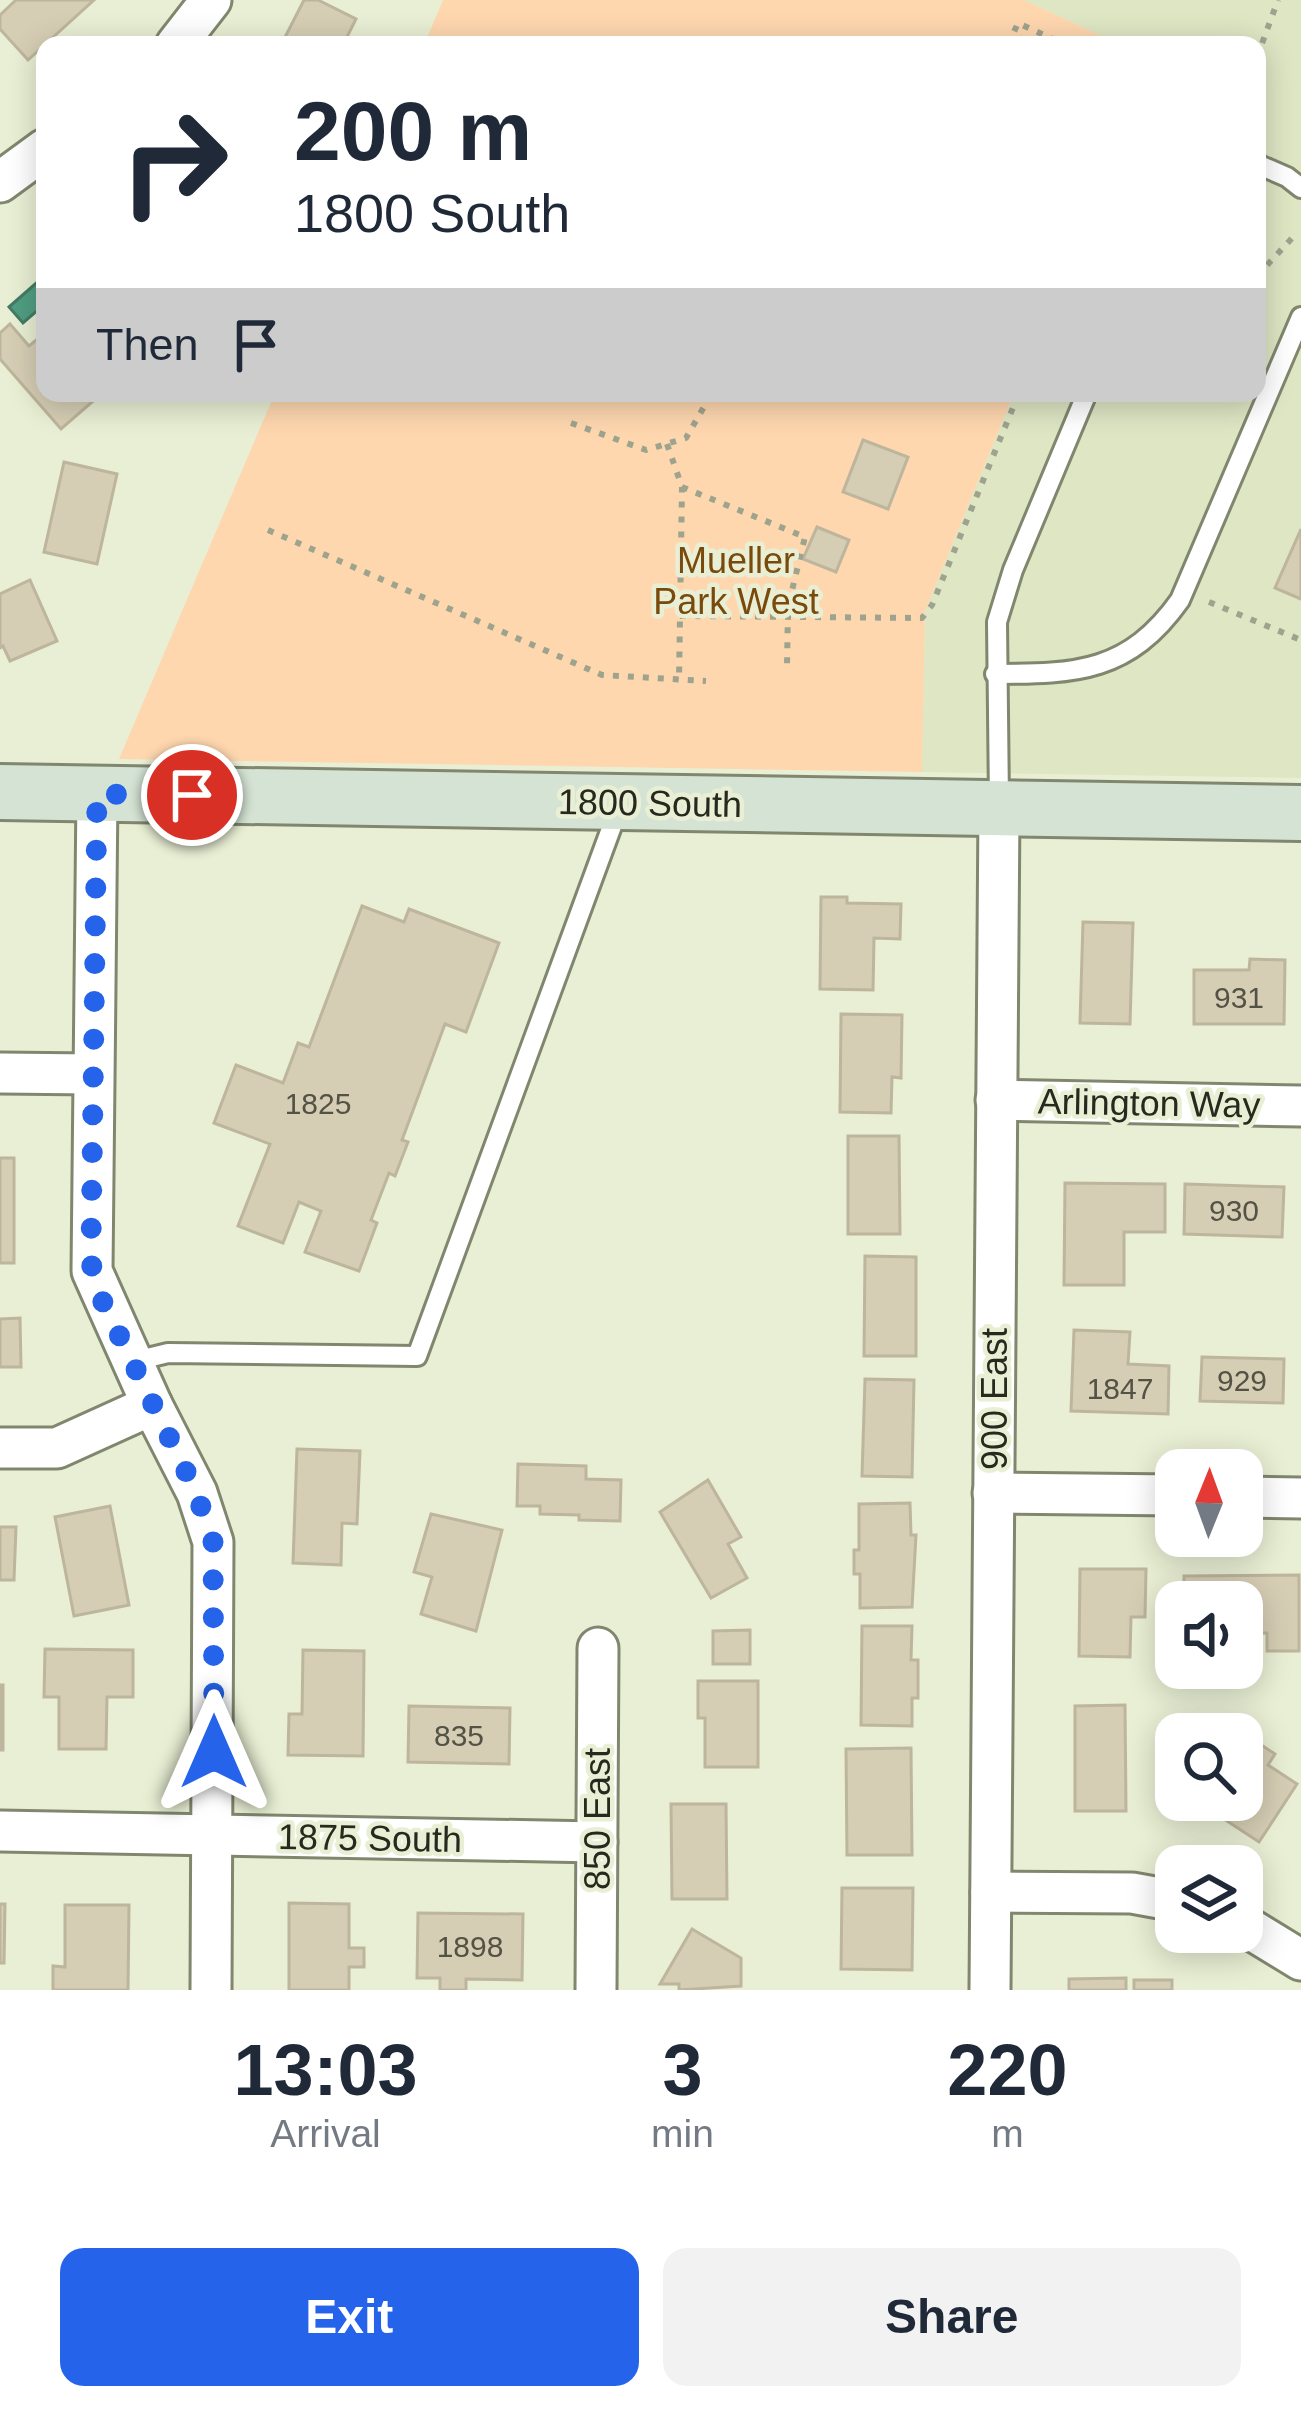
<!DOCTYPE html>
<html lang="en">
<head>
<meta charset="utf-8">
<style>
	body { margin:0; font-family:Helvetica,sans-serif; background:#f2f2f3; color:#1f2937; height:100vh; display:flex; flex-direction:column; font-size:45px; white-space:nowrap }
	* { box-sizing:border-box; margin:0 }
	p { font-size:39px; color:#747a83 }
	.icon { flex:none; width:66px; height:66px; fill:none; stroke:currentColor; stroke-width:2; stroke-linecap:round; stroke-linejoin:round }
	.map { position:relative; height:1990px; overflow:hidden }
	.panel { display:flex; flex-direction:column; background:#fff; flex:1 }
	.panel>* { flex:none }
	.hud { position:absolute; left:36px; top:36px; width:1230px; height:366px; border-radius:24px; box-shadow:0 6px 30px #0003; background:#fff; color:#1f2937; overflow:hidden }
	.needle { width:78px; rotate:1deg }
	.tools { position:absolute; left:1155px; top:1449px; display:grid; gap:24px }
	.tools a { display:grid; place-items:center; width:108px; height:108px; border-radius:24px; background:#fff; box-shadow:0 6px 30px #0003; font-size:60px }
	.pin { position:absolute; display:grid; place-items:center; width:102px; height:102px; color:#fff; margin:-51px; border:6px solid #fff; border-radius:50%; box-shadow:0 3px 12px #0007 }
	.me { position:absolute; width:132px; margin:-66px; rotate:0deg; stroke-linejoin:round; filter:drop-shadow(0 0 9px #0008) }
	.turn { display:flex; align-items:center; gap:42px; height:252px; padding:0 60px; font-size:54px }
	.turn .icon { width:156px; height:156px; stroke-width:2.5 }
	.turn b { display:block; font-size:84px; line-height:102px }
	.then { display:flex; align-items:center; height:114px; padding:0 60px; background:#0003; gap:24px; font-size:45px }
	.eta { display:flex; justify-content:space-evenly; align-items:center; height:204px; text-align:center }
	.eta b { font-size:72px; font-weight:700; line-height:84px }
	.button { display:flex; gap:24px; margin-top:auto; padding:24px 60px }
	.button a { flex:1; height:138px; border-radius:24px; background:#2563eb; color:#fff; font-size:48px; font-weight:700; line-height:138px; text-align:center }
	.button a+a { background:#f2f2f3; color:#1f2937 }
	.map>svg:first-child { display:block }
	.built { fill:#dee6c4 }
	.green { fill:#fed7af }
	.water { fill:#509e82; stroke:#447b64; stroke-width:3 }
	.building { fill:#d6ceb4; stroke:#bdb59c; stroke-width:3 }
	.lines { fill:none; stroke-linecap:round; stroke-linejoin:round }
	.lane-casing { stroke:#81876e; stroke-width:24 }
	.street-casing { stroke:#81876e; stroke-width:45 }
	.secondary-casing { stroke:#81876e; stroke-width:60 }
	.path { stroke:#9ea38e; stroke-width:6; stroke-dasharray:6 9; stroke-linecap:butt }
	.lane { stroke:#fff; stroke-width:18 }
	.street { stroke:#fff; stroke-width:39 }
	.secondary { stroke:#d4e3d3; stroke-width:54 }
	.route { stroke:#2563eb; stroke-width:21; stroke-dasharray:0 37.8 }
	.labels { text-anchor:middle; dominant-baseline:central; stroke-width:9; stroke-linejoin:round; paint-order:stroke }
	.number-label { font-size:30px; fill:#535244 }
	.park-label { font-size:36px; fill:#794a0c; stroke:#e9efd4 }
	.street-label { font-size:36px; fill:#27291f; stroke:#e9efd4 }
</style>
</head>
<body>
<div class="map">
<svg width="1301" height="1990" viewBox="0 0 1301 1990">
	<rect width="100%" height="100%" fill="#e9efd4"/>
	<polygon class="built" points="1024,0 1301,0 1301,778 922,772 925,611 1014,393 1257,393 1257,45 1121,45"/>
	<g class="green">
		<polygon points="443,0 1024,0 1121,45 424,45"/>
		<polygon points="275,393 1014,393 925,611 922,772 119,759"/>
	</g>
	<polygon class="water" points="42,278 45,304 23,323 9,307"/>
	<g class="building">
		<polygon points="16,0 94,0 28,60 0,29 0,15"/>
		<polygon points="304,0 318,0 356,19 343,45 281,45"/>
		<polygon points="10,324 29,346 45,333 45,393 99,396 61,429 0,359 0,333"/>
		<polygon points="863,440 908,457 888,509 843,492"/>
		<polygon points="64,462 117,474 97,564 44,552"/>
		<polygon points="817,527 849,540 836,572 803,559"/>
		<polygon points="1301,529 1301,599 1275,588"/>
		<polygon points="30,580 57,641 10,661 3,646 0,648 0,594"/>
		<polygon points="821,897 847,897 847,903 901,904 900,939 874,938 873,990 820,989"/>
		<polygon points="362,906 404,922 409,909 499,943 466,1032 445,1024 402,1140 408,1142 395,1176 389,1173 371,1220 377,1223 359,1271 305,1252 321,1211 299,1202 283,1243 238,1226 270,1144 214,1123 236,1065 283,1083 298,1043 309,1047"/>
		<polygon points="1083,922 1133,923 1130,1024 1080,1023"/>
		<polygon points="1250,959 1285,960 1284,1024 1194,1024 1194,970 1249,970"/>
		<polygon points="841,1014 902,1015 901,1078 892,1077 891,1113 840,1112"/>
		<polygon points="848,1136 899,1136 900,1234 848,1234"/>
		<rect x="0" y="1158" width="14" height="105"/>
		<polygon points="1065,1183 1165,1184 1165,1232 1124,1232 1124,1285 1064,1285"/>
		<polygon points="1185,1184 1284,1187 1282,1237 1184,1234"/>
		<polygon points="865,1256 916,1257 916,1356 864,1356"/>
		<polygon points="20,1318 21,1367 0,1367 0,1319"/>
		<polygon points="1074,1330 1130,1332 1128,1364 1169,1366 1168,1414 1071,1411"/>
		<polygon points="1202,1357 1284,1359 1283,1403 1200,1401"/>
		<polygon points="865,1379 914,1380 912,1477 862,1476"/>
		<polygon points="297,1449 360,1451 357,1524 342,1523 341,1565 293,1563"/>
		<polygon points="518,1464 586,1466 586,1479 621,1480 620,1521 579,1520 579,1515 540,1514 540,1506 517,1506"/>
		<polygon points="708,1480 741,1537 728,1544 747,1578 711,1598 660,1512"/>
		<polygon points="910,1503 911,1535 916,1535 912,1607 860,1608 860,1574 854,1574 854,1550 859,1550 859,1504"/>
		<polygon points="110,1506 129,1605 74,1616 55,1517"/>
		<polygon points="431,1514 502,1530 476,1631 421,1614 432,1577 414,1572"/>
		<polygon points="0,1527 16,1527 14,1580 0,1580"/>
		<polygon points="1080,1569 1146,1569 1145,1617 1131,1617 1130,1657 1079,1656"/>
		<polygon points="1299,1575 1299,1651 1267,1651 1267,1633 1242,1633 1242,1602 1184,1602 1184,1576"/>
		<polygon points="862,1626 912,1626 911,1660 918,1660 918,1698 912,1698 912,1726 861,1725"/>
		<polygon points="750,1630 750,1664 713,1664 713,1631"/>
		<polygon points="45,1649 133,1650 133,1697 107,1697 106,1749 59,1749 59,1697 44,1697"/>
		<polygon points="303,1650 364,1651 363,1756 288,1755 289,1714 302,1714"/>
		<polygon points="698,1681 758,1681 758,1767 705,1767 705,1718 698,1718"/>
		<rect x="0" y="1685" width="3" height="65"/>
		<polygon points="1125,1705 1126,1811 1075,1811 1075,1706"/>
		<polygon points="409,1706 510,1708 509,1764 408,1762"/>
		<polygon points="1228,1723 1275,1754 1268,1765 1297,1784 1259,1842 1195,1800 1242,1800 1242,1734 1221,1734"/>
		<polygon points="911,1748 912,1855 847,1855 846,1749"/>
		<polygon points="671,1804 726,1804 727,1899 672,1899"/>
		<polygon points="842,1888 913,1888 912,1970 841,1969"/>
		<polygon points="289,1903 349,1904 349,1948 364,1948 364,1967 349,1967 349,1990 289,1990"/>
		<polygon points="0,1904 5,1904 4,1963 0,1963"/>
		<polygon points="65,1905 129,1905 128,1990 53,1990 53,1966 65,1967"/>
		<polygon points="418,1913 523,1914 522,1980 466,1979 466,1990 440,1990 440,1978 417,1978"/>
		<polygon points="692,1929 741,1958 741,1986 679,1990 679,1984 660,1984"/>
		<polygon points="1126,1978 1126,1990 1069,1990 1069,1979"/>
		<rect x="1134" y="1980" width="38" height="10"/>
	</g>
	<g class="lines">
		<g class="lane-casing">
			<g id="lane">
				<polyline points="1257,164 1287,177 1301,188"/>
				<path d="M995 674C1077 674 1129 672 1180 600L1301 317"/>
				<polyline points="999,803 997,622 1013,570 1087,393"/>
				<polyline points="131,1362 168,1353 417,1356 619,807"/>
			</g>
		</g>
		<g class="street-casing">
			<g id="street">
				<polyline points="176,45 211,0"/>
				<polyline points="0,182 45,149"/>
				<polyline points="97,794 92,1271 152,1405 197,1493 213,1542 211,1990"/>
				<polyline points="0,1073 93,1074"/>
				<polyline points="996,1100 1301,1106"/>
				<polyline points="0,1448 57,1448 152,1405"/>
				<polyline points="993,1493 1176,1495"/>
				<polyline points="1242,1497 1301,1498"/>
				<polyline points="0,1831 597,1842"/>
				<polyline points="991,1892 1132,1893 1176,1901"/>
				<polyline points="1242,1924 1301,1960"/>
				<polyline points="596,1990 598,1648"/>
				<polyline points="990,1990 999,808"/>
			</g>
		</g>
		<g class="secondary-casing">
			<polyline id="secondary" points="0,792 1301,813"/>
		</g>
		<g class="path">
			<polyline points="1008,45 1018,23 1066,45"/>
			<polyline points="1257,57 1278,0"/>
			<polyline points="1257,276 1294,236"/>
			<polyline points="571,423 646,450 686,438 712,393"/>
			<polyline points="667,444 682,487 679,681"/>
			<polyline points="682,487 805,537 788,607 787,667"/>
			<polyline points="268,530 602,675 706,681"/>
			<polyline points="1209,602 1301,640"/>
			<polyline points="680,616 922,618 932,605 1019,393"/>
		</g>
		<use href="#lane" class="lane"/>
		<use href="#street" class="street"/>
		<use href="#secondary" class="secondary"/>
	</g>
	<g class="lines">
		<polyline class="route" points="192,795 97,794 91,1247 92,1271 100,1296 196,1492 213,1542 214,1752"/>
	</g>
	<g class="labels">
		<g class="number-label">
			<text x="1239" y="997">931</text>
			<text x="318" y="1103">1825</text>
			<text x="1234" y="1210">930</text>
			<text x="1242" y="1380">929</text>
			<text x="1120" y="1388">1847</text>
			<text x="459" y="1735">835</text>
			<text x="470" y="1946">1898</text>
		</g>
		<g class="park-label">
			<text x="736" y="560">Mueller<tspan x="736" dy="41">Park West</tspan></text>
		</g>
		<g class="street-label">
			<text transform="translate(650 803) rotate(1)">1800 South</text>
			<text transform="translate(1149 1103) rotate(1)">Arlington Way</text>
			<text transform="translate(994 1399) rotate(-90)">900 East</text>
			<text transform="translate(597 1819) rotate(-90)">850 East</text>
			<text transform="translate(370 1838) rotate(1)">1875 South</text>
		</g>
	</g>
</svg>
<div class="tools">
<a><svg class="needle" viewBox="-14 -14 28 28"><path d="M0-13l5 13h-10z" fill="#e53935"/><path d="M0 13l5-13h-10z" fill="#747a83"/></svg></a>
<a><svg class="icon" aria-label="sound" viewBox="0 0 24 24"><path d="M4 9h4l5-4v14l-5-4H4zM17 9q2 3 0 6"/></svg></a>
<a><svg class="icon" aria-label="search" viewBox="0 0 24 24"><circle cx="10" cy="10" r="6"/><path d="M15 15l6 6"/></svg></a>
<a><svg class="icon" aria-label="layers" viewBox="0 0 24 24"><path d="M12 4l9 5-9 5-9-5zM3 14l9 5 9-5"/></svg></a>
</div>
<div class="pin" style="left:192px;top:795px;background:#d93025"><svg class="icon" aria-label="arrive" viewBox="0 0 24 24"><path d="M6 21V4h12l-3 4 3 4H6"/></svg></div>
<svg class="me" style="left:214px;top:1752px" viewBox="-20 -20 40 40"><path d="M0-17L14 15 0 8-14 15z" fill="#2563eb" stroke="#fff" stroke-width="4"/></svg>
<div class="hud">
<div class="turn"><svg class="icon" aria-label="right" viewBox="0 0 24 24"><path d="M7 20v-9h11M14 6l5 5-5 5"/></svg><div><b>200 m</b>1800 South</div></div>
<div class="then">Then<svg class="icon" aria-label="arrive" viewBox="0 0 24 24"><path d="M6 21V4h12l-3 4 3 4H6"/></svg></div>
</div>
</div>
<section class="panel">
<div class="eta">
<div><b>13:03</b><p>Arrival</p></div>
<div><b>3</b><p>min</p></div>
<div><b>220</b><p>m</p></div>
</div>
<div class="button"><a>Exit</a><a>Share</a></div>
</section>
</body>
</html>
